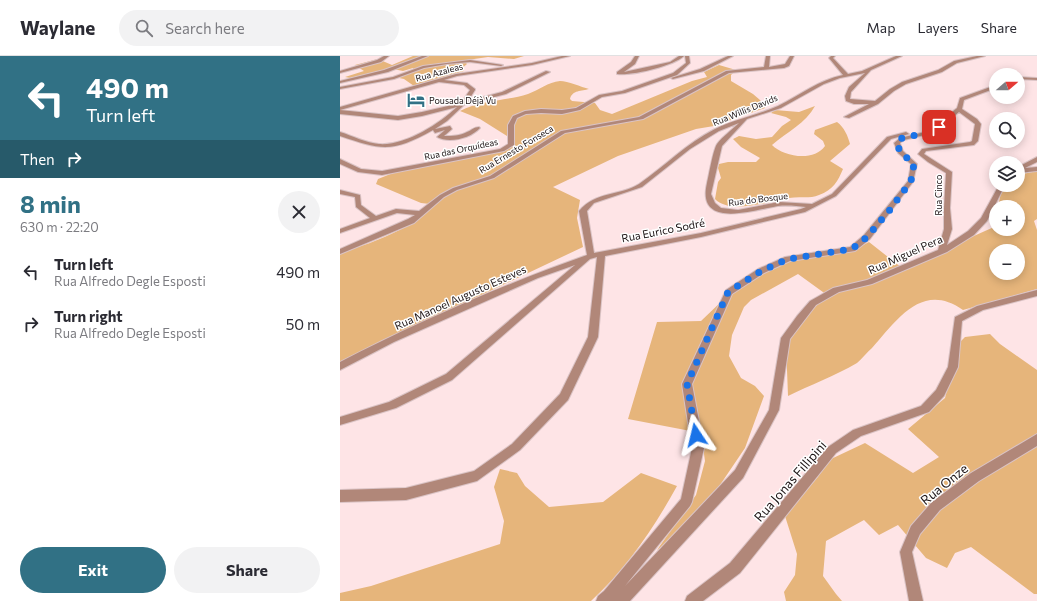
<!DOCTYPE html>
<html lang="en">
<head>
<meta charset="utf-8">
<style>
	body { margin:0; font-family:Commissioner,sans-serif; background:#f2f2f3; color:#2b2b33; height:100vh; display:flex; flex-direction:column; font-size:15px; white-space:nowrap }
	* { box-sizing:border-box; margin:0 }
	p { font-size:13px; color:#7c7c81 }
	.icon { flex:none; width:22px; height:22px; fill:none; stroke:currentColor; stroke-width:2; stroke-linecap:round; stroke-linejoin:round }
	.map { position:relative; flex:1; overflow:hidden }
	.sheet { display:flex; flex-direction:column; background:#fff; width:340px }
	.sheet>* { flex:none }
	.hud { background:#317185; color:#fff; overflow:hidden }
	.needle { width:26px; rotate:70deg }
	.controls { position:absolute; left:649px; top:12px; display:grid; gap:8px }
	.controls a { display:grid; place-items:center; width:36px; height:36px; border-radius:50%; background:#fff; box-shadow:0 2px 10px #0003; font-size:20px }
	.pin { position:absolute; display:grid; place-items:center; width:34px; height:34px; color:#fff; margin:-17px; border-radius:8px; box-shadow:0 2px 6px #0006 }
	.me { position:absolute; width:44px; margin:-22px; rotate:350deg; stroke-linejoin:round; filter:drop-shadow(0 0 3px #0008) }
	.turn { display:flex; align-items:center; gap:14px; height:84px; padding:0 20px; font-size:18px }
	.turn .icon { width:52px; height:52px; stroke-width:2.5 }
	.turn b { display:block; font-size:28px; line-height:34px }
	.then { display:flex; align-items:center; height:38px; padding:0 20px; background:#0003; gap:8px; font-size:15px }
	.round { display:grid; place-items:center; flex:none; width:42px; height:42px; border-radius:21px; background:#f2f2f3 }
	.overview { display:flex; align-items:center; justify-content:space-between; height:68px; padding:0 20px }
	h1 { font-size:24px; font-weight:700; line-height:30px; color:#317185 }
	.action { display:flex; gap:8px; margin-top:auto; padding:8px 20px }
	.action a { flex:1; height:46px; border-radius:24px; background:#317185; color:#fff; font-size:16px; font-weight:700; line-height:46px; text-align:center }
	.action a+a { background:#f2f2f3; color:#2b2b33 }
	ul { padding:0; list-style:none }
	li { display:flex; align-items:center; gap:12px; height:52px; padding:0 20px }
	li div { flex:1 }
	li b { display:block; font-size:15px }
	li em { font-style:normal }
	header { display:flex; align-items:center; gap:24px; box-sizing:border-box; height:56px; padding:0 20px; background:#fff; border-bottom:1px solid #e1e1e2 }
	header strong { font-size:19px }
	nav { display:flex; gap:22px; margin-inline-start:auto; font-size:14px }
	.search { width:280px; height:36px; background:#f2f2f3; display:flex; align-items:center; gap:10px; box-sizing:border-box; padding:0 14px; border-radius:22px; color:#7c7c81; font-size:15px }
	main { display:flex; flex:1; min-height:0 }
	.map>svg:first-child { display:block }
	.green { fill:#e6b57b; fill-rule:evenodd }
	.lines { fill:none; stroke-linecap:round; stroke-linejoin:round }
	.minor-casing { stroke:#dac3c5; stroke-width:2 }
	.minor { fill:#b18779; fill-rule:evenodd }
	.route { stroke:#1a73e8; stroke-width:7; stroke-dasharray:0 12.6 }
	.labels { text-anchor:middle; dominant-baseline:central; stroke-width:3; stroke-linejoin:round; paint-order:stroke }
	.far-street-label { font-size:9px; fill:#1d1415; stroke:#fff }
	.far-poi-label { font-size:9px; fill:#1d1415; stroke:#fff; text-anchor:start }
	.street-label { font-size:11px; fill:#1d1415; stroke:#fff }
	.near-street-label { font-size:13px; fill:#1d1415; stroke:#fff }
</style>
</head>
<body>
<header>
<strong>Waylane</strong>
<div class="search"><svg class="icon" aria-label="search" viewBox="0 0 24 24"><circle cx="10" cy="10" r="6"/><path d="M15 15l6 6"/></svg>Search here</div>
<nav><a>Map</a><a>Layers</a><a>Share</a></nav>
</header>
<main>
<section class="sheet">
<div class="hud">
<div class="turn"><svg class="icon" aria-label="left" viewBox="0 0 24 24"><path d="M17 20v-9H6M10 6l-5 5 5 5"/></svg><div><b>490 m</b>Turn left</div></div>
<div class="then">Then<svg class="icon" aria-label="right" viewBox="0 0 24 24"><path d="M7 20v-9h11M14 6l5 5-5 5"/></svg></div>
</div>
<div class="overview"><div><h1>8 min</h1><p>630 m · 22:20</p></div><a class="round"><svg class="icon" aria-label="close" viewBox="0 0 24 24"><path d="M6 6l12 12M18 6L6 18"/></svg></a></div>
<ul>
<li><svg class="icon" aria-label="left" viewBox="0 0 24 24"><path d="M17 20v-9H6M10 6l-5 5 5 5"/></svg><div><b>Turn left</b><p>Rua Alfredo Degle Esposti</p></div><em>490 m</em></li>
<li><svg class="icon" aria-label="right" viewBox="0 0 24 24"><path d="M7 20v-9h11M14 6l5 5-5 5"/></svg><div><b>Turn right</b><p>Rua Alfredo Degle Esposti</p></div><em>50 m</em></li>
</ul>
<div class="action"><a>Exit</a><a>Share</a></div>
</section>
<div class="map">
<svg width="697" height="545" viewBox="0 0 697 545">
	<rect width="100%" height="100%" fill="#fee4e6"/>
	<g class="green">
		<polygon points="73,0 184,0 174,3 148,1 127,4 125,6 127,8 121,13 124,15 74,30 64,23 59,22 75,15 73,12 63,15 53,13 10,22 5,21 24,15 15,9 38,3 52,9"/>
		<path d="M379 9 396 14 391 19V25L413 38 420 44 425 52 374 70 356 73 278 100 213 131 240 144 237 162 243 191 0 306V194C15 196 62 174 76 165 81 161 86 154 90 148L81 147 36 128 38 123 58 115 161 96 168 92 167 80 140 63 120 55C141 44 166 45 188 38 199 34 208 26 220 25 228 25 241 31 249 33 242 35 232 34 230 43L232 45 255 47 260 54 272 58 352 25 367 21 364 16Z"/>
		<path d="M475 50C466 67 447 76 432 89 444 101 474 106 485 90L483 85 474 78 475 74 497 66C504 71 508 80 510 88L490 105 503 113C498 125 493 134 479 139 470 143 459 140 449 142 430 145 390 159 375 143L378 126 381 122 378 112 379 108 388 106H416L420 102 401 91 393 83 399 80 416 83 432 81 442 70 451 64 446 61 431 57 435 54 459 56Z"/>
		<path d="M697 115V163L694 165 697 174V233L623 254C582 225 557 264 532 292 527 296 522 303 517 307 495 320 470 329 448 340L446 287 462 264 487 239 458 218 411 244 404 251 392 279 389 300 401 322 415 330 424 340 405 392 357 463 317 494 356 439 365 405 361 377 288 363 317 266 361 265 385 242 420 218 449 206 513 194 529 186 562 212 654 171 656 160V173H678V151H658L662 131 664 129H678V119ZM656 195H678V217H656Z"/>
		<polygon points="650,278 660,288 697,314 697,538 694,538 631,491 615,497 607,512 586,502 558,469 539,479 524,464 486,485 483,520 496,538 502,545 446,545 444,536 455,519 457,498 445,460 477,422 491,403 525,387 573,417 599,401 568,373 605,342 619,287 625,281"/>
		<path d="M160 413 177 417 185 430 209 451 263 446 301 417 337 430C314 472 286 513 251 545H0V537L31 530 160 488 164 465 154 431Z"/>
	</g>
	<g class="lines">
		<g class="minor-casing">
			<g id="minor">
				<polygon points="44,0 49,0 41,6 0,17 0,15 37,4"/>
				<polygon points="82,0 88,0 48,16 0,27 0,25 44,14"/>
				<path d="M222 0H230L192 9 117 20 104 24 127 27 135 33V34L128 45 162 36 206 15 210 16 166 38 124 49 107 65 95 73 110 70 112 73 104 80C112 80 120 80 127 76 132 74 134 71 139 71L140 72C131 82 109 88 97 81L105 74 95 77 93 74C52 97 42 94 0 80V76C13 80 26 87 39 88 65 90 99 68 117 51L82 60 58 64 0 58V51L116 18 192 7ZM99 26 124 29 130 34 121 47 82 56 58 60 0 54Z"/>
				<path d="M295 0H299L295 8 284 16 330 6 339 0H344C333 10 292 20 277 18V16L291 6Z"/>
				<polygon points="345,0 349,0 350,7 337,19 285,37 262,41 240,54 222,58 201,57 186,58 177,62 174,69 174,89 164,95 42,119 18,116 0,108 0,103 21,113 42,115 160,93 168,88 168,69 173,60 185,55 201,53 222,54 236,52 259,39 282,35 333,17 346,7"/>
				<polygon points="388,0 393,0 364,15 333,23 331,22 360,13"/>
				<polygon points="426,0 430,0 429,11 445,8 450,0 454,0 449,10 444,12 389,17 303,63 225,77 154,122 117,134 104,141 74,167 0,198 0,193 68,163 75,159 57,157 0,177 0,173 30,162 16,151 15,141 0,138 0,134 20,139 21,149 36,160 56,153 79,155 100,139 113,132 150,120 221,75 299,61 386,15 424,11"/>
				<path d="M491 0H495L493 2 508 18 522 15 556 0H562L531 14 511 36 510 43 535 45 550 33 562 26 598 14 614 5 637 0H645L617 7 602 16 566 28 554 35 538 48 509 62 504 61 529 48H514L506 45 505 40 509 31 525 17 500 22 484 28 441 52 407 63 382 90 371 138 375 147 381 152 398 154 439 146 472 148 492 138 547 81 566 76 569 78 551 83 496 140 465 156 361 181 265 200 258 281 228 344 180 394 137 425 66 444 0 446V434L66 432 134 415 172 388 220 338 248 281 257 201 250 203 112 324 56 352 0 369V361L49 346 106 318 235 209 198 222 54 286 0 314V306C80 265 162 229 247 199L239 155C256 135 280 140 299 128 325 110 347 87 375 73 395 63 418 59 438 50 460 39 479 24 503 19L489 2ZM399 67C392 74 383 80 377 88 373 94 369 119 367 127 356 174 414 154 438 150 447 149 457 150 466 151L461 153 361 177 254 197 247 155 254 147 302 131 350 93 379 75Z"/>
				<polygon points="130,4 163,9 161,10 130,6 107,8 84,12 54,23 0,33 0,31 53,21 83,10"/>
				<polygon points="678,21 697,22 697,24 678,23"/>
				<path d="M656 29V32L624 44 622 53 637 63 641 68 638 85 634 89 586 95 584 98 612 116 610 152 612 173 607 189 628 175 641 162 659 129H665L647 165 634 179 607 196 532 228 499 236 476 249 450 283 439 354 403 422 290 545H274L275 544 274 545H256L258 540 264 535 341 443 352 392 342 328 386 234 418 213 445 201 510 191 524 179 568 125 571 108 558 97 554 87 560 82 589 75 617 52 620 42ZM619 56 635 68 632 85 630 86 582 93 578 98 588 106 606 117 604 152V173L598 194 527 224 493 232 470 245 457 260 441 282 429 354 395 414 285 530 350 450 352 446 364 392 352 328 392 238 424 217 450 205 515 195 530 183 573 126 577 108 563 95 560 87 564 84 593 77Z"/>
				<polygon points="697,101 697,106 685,112 697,111 697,115 678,117 678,111"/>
				<polygon points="697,234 697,240 643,254 622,265 618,311 604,340 589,356 521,380 496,397 400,517 363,545 345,545 347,540 390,507 488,391 513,374 581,350 596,334 608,311 615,261 637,250"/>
				<polygon points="697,378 697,390 639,425 600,454 580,478 572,496 583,545 569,545 560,496 571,470 592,446 631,417"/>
			</g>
		</g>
		<use href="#minor" class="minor"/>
	</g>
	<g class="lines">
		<polyline class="route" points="356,379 347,328 388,236 421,215 448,203 512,193 527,181 549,155 571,125 574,108 560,96 557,87 562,82 591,76 599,71"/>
	</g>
	<defs>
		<g id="hotel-bare" transform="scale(1.38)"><path d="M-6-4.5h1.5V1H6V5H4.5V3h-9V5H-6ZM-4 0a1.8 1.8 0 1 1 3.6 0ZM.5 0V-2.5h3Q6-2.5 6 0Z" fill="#317185" stroke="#fff" stroke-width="2.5" paint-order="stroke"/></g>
	</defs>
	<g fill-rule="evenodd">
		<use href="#hotel-bare" x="76" y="44"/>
	</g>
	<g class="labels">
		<g class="far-street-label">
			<text transform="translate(99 16) rotate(-15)">Rua Azaleas</text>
			<text transform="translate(405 54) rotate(-22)">Rua Willis Davids</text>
			<text transform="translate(121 93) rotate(-12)">Rua das Orquídeas</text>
			<text transform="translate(176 93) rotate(-31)">Rua Ernesto Fonseca</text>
			<text transform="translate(598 139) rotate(-90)">Rua Cinco</text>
			<text transform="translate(418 143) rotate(-7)">Rua do Bosque</text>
		</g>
		<g class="far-poi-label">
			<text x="89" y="44">Pousada Déjà Vu</text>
		</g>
		<g class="street-label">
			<text transform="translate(323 174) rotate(-11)">Rua Eurico Sodré</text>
			<text transform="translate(565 198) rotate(-24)">Rua Miguel Pera</text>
			<text transform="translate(120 241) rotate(-24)">Rua Manoel Augusto Esteves</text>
		</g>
		<g class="near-street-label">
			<text transform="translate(450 425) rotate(-49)">Rua Jonas Fillipini</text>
			<text transform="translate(604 428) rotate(-39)">Rua Onze</text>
		</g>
	</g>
</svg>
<div class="controls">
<a><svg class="needle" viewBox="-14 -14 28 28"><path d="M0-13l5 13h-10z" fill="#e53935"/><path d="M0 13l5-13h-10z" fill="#7c7c81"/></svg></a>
<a><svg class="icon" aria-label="search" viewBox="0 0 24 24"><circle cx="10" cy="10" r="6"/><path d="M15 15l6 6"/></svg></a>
<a><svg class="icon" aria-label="layers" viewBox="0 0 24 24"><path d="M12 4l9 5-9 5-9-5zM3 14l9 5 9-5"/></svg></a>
<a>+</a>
<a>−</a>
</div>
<div class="pin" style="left:599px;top:71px;background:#d93025"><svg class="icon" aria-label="arrive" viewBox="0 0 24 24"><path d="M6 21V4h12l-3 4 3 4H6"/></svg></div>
<svg class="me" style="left:356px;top:379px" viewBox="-20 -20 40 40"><path d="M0-17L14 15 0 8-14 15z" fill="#1a73e8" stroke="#fff" stroke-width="4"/></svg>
</div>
</main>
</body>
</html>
